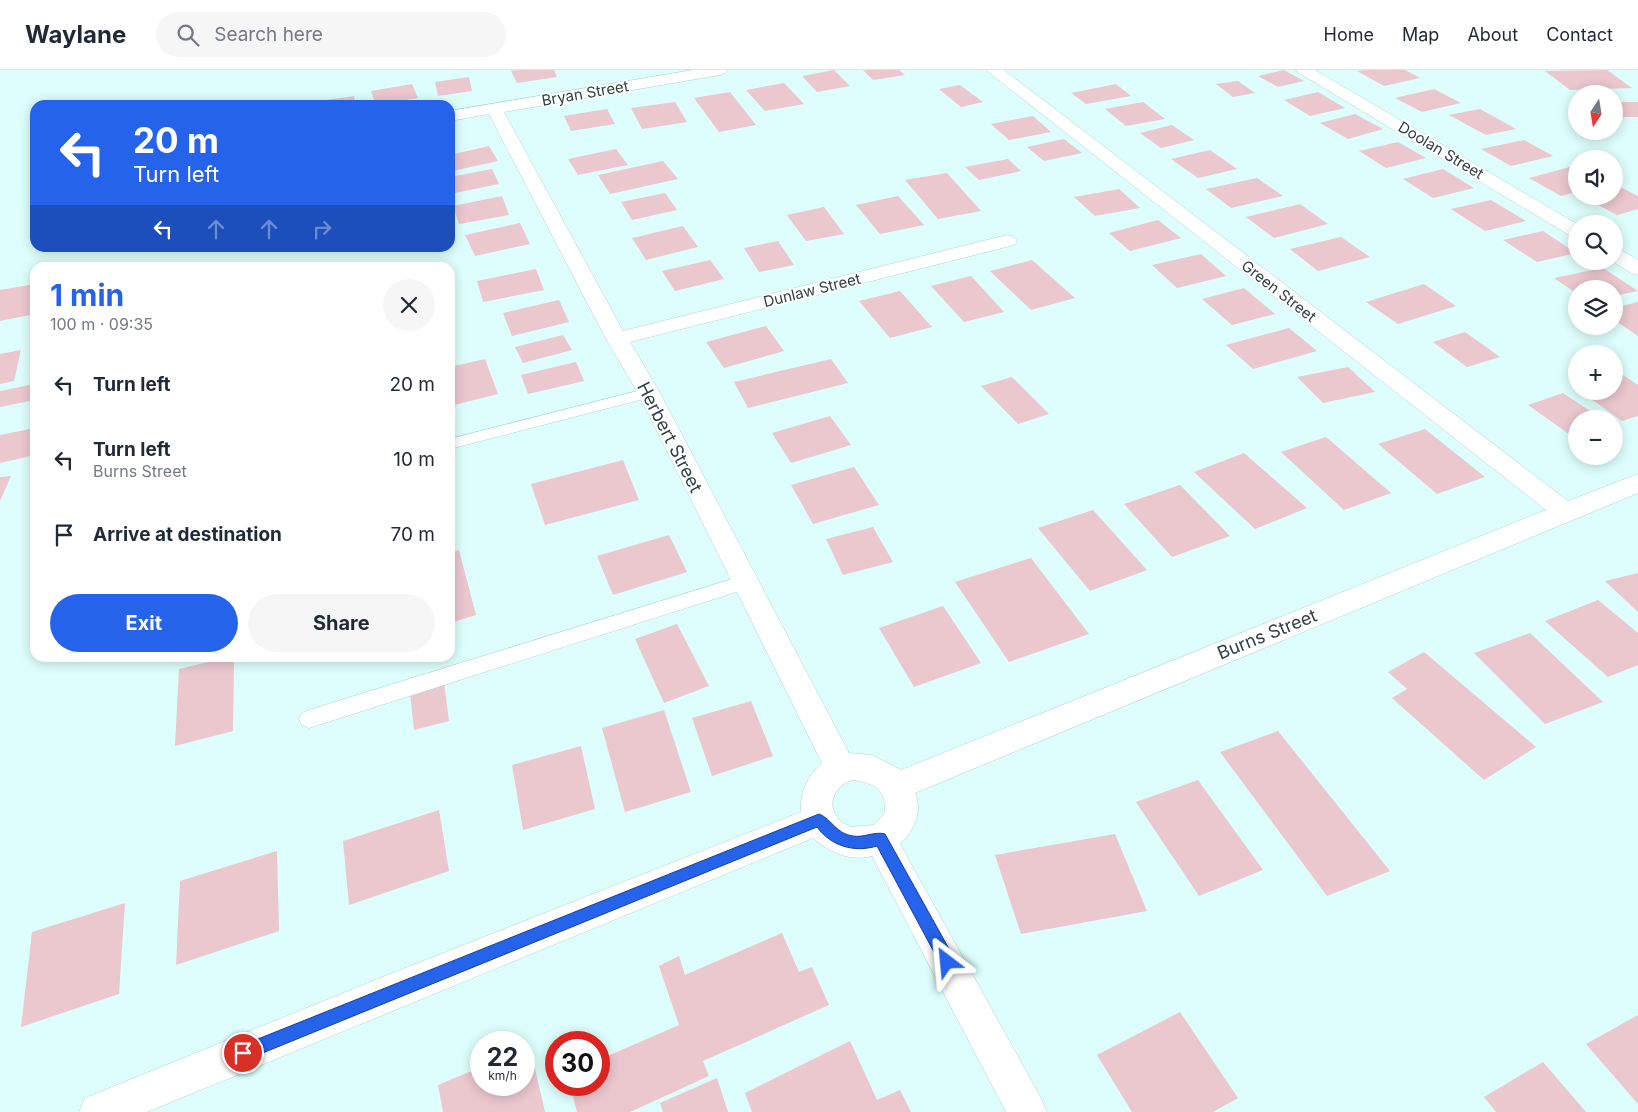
<!DOCTYPE html>
<html lang="en">
<head>
<meta charset="utf-8">
<style>
	body { margin:0; font-family:Inter,sans-serif; background:#f6f6f7; color:#1f2937; height:100vh; display:flex; flex-direction:column; font-size:19px; white-space:nowrap }
	* { box-sizing:border-box; margin:0 }
	p { font-size:16px; color:#747a83 }
	.icon { flex:none; width:28px; height:28px; fill:none; stroke:currentColor; stroke-width:2; stroke-linecap:round; stroke-linejoin:round }
	.map { position:relative; flex:1; overflow:hidden }
	.panel { position:absolute; left:30px; top:192px; width:425px; height:400px; display:flex; flex-direction:column; background:#fff; border-radius:15px; box-shadow:0 2px 12px #0003 }
	.panel>* { flex:none }
	.guide { position:absolute; left:30px; top:30px; width:425px; height:152px; border-radius:15px; box-shadow:0 2px 12px #0003; background:#2563eb; color:#fff; overflow:hidden }
	.needle { width:32px; rotate:192deg }
	.fabs { position:absolute; left:1568px; top:15px; display:grid; gap:10px }
	.fabs a { display:grid; place-items:center; width:55px; height:55px; border-radius:50%; background:#fff; box-shadow:0 2px 12px #0003; font-size:25px }
	.speed { position:absolute; left:470px; top:961px; display:flex; gap:10px; font-size:25px; font-weight:700; text-align:center }
	.speed>* { display:grid; place-content:center; width:65px; height:65px; border-radius:50%; background:#fff; box-shadow:0 2px 12px #0003; line-height:1 }
	.speed small { font-size:12px; font-weight:400 }
	.speed .limit { border:8px solid #d22; background:#fff; color:#111 }
	.pin { position:absolute; display:grid; place-items:center; width:42px; height:42px; color:#fff; margin:-21px; border:2px solid #fff; border-radius:50%; box-shadow:0 1px 5px #0007 }
	.me { position:absolute; width:55px; margin:-28px; rotate:331deg; stroke-linejoin:round; filter:drop-shadow(0 0 4px #0008) }
	.turn { display:flex; align-items:center; gap:18px; height:105px; padding:0 20px; font-size:22px }
	.turn .icon { width:65px; height:65px; stroke-width:2.5 }
	.turn b { display:block; font-size:35px; line-height:42px }
	.lanes { display:flex; align-items:center; height:48px; padding:0 20px; background:#0003; justify-content:center; gap:25px; direction:ltr }
	.lanes .off { opacity:.35 }
	.round { display:grid; place-items:center; flex:none; width:52px; height:52px; border-radius:26px; background:#f6f6f7 }
	.overview { display:flex; align-items:center; justify-content:space-between; height:85px; padding:0 20px }
	h1 { font-size:30px; font-weight:700; line-height:38px; color:#2563eb }
	.cta { display:flex; gap:10px; margin-top:auto; padding:10px 20px }
	.cta a { flex:1; height:58px; border-radius:30px; background:#2563eb; color:#fff; font-size:20px; font-weight:700; line-height:58px; text-align:center }
	.cta a+a { background:#f6f6f7; color:#1f2937 }
	ul { padding:0; list-style:none }
	li { display:flex; align-items:center; gap:15px; height:75px; padding:0 20px }
	li div { flex:1 }
	li b { display:block; font-size:19px }
	li em { font-style:normal }
	header { display:flex; align-items:center; gap:30px; box-sizing:border-box; height:70px; padding:0 25px; background:#fff; border-bottom:1px solid #e0e1e3 }
	header strong { font-size:24px }
	nav { display:flex; gap:28px; margin-inline-start:auto; font-size:18px }
	.search { width:350px; height:45px; background:#f6f6f7; display:flex; align-items:center; gap:12px; box-sizing:border-box; padding:0 18px; border-radius:28px; color:#747a83; font-size:19px }
	.map>svg:first-child { display:block }
	.building { fill:#ebc7ce }
	.lines { fill:none; stroke-linecap:round; stroke-linejoin:round }
	.service-casing { stroke:#acd4d3; stroke-width:1 }
	.minor-casing { stroke:#acd4d3; stroke-width:1 }
	.service { fill:#fff; fill-rule:evenodd }
	.minor { fill:#fff; fill-rule:evenodd }
	.route { fill:#2563eb; stroke:#184099 }
	.labels { text-anchor:middle; dominant-baseline:central; stroke-width:4; stroke-linejoin:round; paint-order:stroke }
	.far-street-label { font-size:15px; fill:#304040; stroke:#fff }
	.street-label { font-size:18px; fill:#304040; stroke:#fff }
</style>
</head>
<body>
<header>
<strong>Waylane</strong>
<div class="search"><svg class="icon" aria-label="search" viewBox="0 0 24 24"><circle cx="10" cy="10" r="6"/><path d="M15 15l6 6"/></svg>Search here</div>
<nav><a>Home</a><a>Map</a><a>About</a><a>Contact</a></nav>
</header>
<div class="map">
<svg width="1638" height="1042" viewBox="0 0 1638 1042">
	<rect width="100%" height="100%" fill="#ddfefc"/>
	<g class="building">
		<polygon points="520,0 554,0 557,7 517,13 511,1"/>
		<polygon points="834,0 850,16 817,22 802,6"/>
		<polygon points="863,0 899,0 905,5 873,10"/>
		<polygon points="1284,0 1304,11 1278,17 1258,6"/>
		<polygon points="1364,0 1405,0 1420,8 1384,16 1357,1"/>
		<polygon points="1607,0 1632,18 1570,20 1545,1"/>
		<polygon points="469,7 472,21 438,26 435,12"/>
		<polygon points="1238,11 1255,23 1233,27 1216,14"/>
		<polygon points="784,13 804,34 765,41 746,20"/>
		<polygon points="412,14 418,28 376,35 371,21"/>
		<polygon points="1116,14 1131,26 1086,34 1071,23"/>
		<polygon points="960,15 983,32 961,37 939,19"/>
		<polygon points="1434,19 1461,33 1422,42 1395,28"/>
		<polygon points="730,22 756,55 719,62 694,28"/>
		<polygon points="1318,22 1345,38 1310,46 1284,30"/>
		<polygon points="354,26 356,35 319,35 319,31"/>
		<polygon points="675,32 687,52 642,59 631,38"/>
		<polygon points="1143,32 1165,49 1126,56 1105,39"/>
		<polygon points="1614,32 1638,32 1638,47 1623,47 1614,40"/>
		<polygon points="607,39 615,54 571,61 564,46"/>
		<polygon points="1480,39 1516,59 1486,65 1449,45"/>
		<polygon points="1355,44 1383,59 1348,69 1320,53"/>
		<polygon points="1033,46 1051,62 1009,70 991,54"/>
		<polygon points="1172,55 1194,70 1161,78 1140,63"/>
		<polygon points="1064,69 1082,83 1044,91 1027,77"/>
		<polygon points="1524,70 1553,86 1511,96 1481,79"/>
		<polygon points="1398,72 1426,88 1386,98 1359,81"/>
		<polygon points="489,76 498,91 453,101 450,95 450,85"/>
		<polygon points="616,79 628,95 578,105 568,89"/>
		<polygon points="1210,80 1237,99 1198,108 1171,89"/>
		<polygon points="1008,89 1021,101 979,110 965,97"/>
		<polygon points="663,91 678,109 610,124 598,105"/>
		<polygon points="1570,97 1576,101 1576,122 1561,126 1529,108"/>
		<polygon points="492,99 499,114 450,124 450,107"/>
		<polygon points="1443,99 1474,118 1433,128 1403,109"/>
		<polygon points="947,103 981,141 938,149 905,110"/>
		<polygon points="1257,108 1283,126 1231,138 1206,119"/>
		<polygon points="1622,118 1638,126 1638,139 1617,145 1585,128 1614,126 1614,120"/>
		<polygon points="1119,119 1140,138 1095,146 1074,127"/>
		<polygon points="665,123 677,140 632,150 621,132"/>
		<polygon points="502,126 509,145 459,154 453,136"/>
		<polygon points="898,126 924,155 880,164 856,135"/>
		<polygon points="1491,130 1526,151 1485,161 1451,139"/>
		<polygon points="1300,134 1328,154 1274,168 1246,147"/>
		<polygon points="824,137 844,164 806,171 787,145"/>
		<polygon points="1158,150 1181,168 1130,181 1109,163"/>
		<polygon points="520,153 530,174 475,186 465,165"/>
		<polygon points="683,156 698,177 646,190 632,168"/>
		<polygon points="1543,161 1576,183 1537,192 1503,170"/>
		<polygon points="1341,167 1370,187 1318,201 1290,179"/>
		<polygon points="778,171 794,195 759,202 744,178"/>
		<polygon points="1201,184 1226,206 1177,218 1152,195"/>
		<polygon points="710,190 724,209 675,221 662,201"/>
		<polygon points="1032,190 1075,228 1031,240 990,201"/>
		<polygon points="1603,198 1638,221 1614,226 1614,219 1576,219 1576,223 1554,208"/>
		<polygon points="536,199 544,220 483,232 477,211"/>
		<polygon points="971,206 1004,242 964,252 931,216"/>
		<polygon points="35,214 35,244 0,251 0,220"/>
		<polygon points="1424,214 1456,236 1398,254 1366,232"/>
		<polygon points="1244,218 1275,244 1232,255 1202,229"/>
		<polygon points="900,221 932,257 890,268 859,231"/>
		<polygon points="559,230 569,252 512,266 503,243"/>
		<polygon points="1638,232 1638,266 1614,250 1614,238"/>
		<polygon points="766,256 784,281 724,298 706,272"/>
		<polygon points="1289,258 1317,281 1253,299 1226,275"/>
		<polygon points="1465,262 1500,287 1467,297 1433,272"/>
		<polygon points="563,265 572,280 523,293 515,277"/>
		<polygon points="21,280 14,311 0,314 0,284"/>
		<polygon points="485,289 498,324 450,336 450,297"/>
		<polygon points="831,289 848,313 748,338 734,312"/>
		<polygon points="576,292 584,311 528,324 521,305"/>
		<polygon points="1348,297 1375,322 1323,333 1297,307"/>
		<polygon points="1614,299 1638,315 1638,346 1622,351 1580,321 1614,321"/>
		<polygon points="1012,307 1049,344 1018,354 981,316"/>
		<polygon points="35,314 35,330 0,337 0,321"/>
		<polygon points="1563,323 1602,349 1576,349 1576,369 1528,335"/>
		<polygon points="830,346 851,375 791,393 772,363"/>
		<polygon points="35,358 35,385 0,393 0,365"/>
		<polygon points="1425,359 1485,407 1437,424 1378,374"/>
		<polygon points="1326,367 1391,423 1344,440 1281,382"/>
		<polygon points="1244,383 1307,438 1255,459 1194,402"/>
		<polygon points="623,390 639,430 545,455 531,414"/>
		<polygon points="854,397 879,435 813,454 791,415"/>
		<polygon points="11,406 0,431 0,407"/>
		<polygon points="1180,415 1230,466 1172,487 1124,434"/>
		<polygon points="1093,440 1147,500 1090,521 1038,458"/>
		<polygon points="873,457 893,492 843,505 826,469"/>
		<polygon points="669,465 687,502 613,525 597,486"/>
		<polygon points="459,480 476,545 450,553 450,483"/>
		<polygon points="1031,488 1089,564 1009,592 955,512"/>
		<polygon points="1638,503 1638,542 1605,511"/>
		<polygon points="1598,530 1638,563 1638,595 1608,607 1545,551"/>
		<polygon points="943,536 981,593 914,617 879,558"/>
		<polygon points="677,554 709,616 664,633 635,569"/>
		<polygon points="1530,563 1603,632 1545,654 1474,583"/>
		<polygon points="1424,582 1536,677 1484,710 1392,628 1407,619 1388,602"/>
		<polygon points="225,588 234,588 233,661 175,676 179,599"/>
		<polygon points="444,613 449,651 414,660 410,622"/>
		<polygon points="751,631 773,686 712,706 692,648"/>
		<polygon points="664,640 691,722 625,742 602,658"/>
		<polygon points="1278,661 1390,801 1327,826 1220,682"/>
		<polygon points="581,676 595,739 523,760 512,695"/>
		<polygon points="1198,710 1263,800 1199,826 1136,732"/>
		<polygon points="439,740 449,801 349,835 343,771"/>
		<polygon points="1115,764 1147,841 1021,864 995,785"/>
		<polygon points="277,781 279,861 176,895 180,811"/>
		<polygon points="125,833 119,924 21,957 32,862"/>
		<polygon points="782,863 799,902 812,897 829,935 703,991 709,1006 630,1042 577,1042 570,1015 599,1015 599,974 603,988 679,955 659,896 679,886 685,905"/>
		<polygon points="1180,942 1238,1028 1213,1042 1132,1042 1097,985"/>
		<polygon points="1638,945 1638,1034 1586,974"/>
		<polygon points="850,971 877,1030 900,1020 911,1042 752,1042 745,1023"/>
		<polygon points="530,977 545,1042 443,1042 438,1015 481,997 481,1015 524,1015 524,980"/>
		<polygon points="1543,992 1586,1042 1496,1042 1484,1027"/>
		<polygon points="717,1008 728,1042 663,1042 660,1033"/>
	</g>
	<g class="lines">
		<g class="service-casing">
			<g id="service">
				<polygon points="649,318 655,320 657,323 655,326 450,379 450,369"/>
				<polygon points="745,505 752,507 754,512 752,517 309,658 302,655 299,649 302,643 309,640"/>
			</g>
		</g>
		<g class="minor-casing">
			<g id="minor">
				<path d="M693 0H728L725 3 720 5 504 42 623 261 1007 165 1014 167 1017 171 1014 175 630 272 660 323 849 683 872 685 901 700 1546 440 986 0H1004L1568 431 1638 404V423L915 723C923 741 914 761 900 774L1041 1028 1047 1042H1006L872 786C851 792 828 782 813 768L147 1042H79L85 1028 390 904 801 742C800 721 807 707 822 693L638 323 606 269 489 44 450 51V41ZM852 710C875 713 886 719 885 743L874 755 851 757C825 747 827 719 852 710Z"/>
				<polygon points="1296,0 1315,0 1577,154 1576,167 1569,165 1299,3"/>
				<polygon points="1614,178 1621,180 1638,190 1638,205 1631,203 1612,191 1614,191"/>
			</g>
		</g>
		<use href="#service" class="service"/>
		<use href="#minor" class="minor"/>
	</g>
	<path class="route" d="M819 744C832 749 836 764 853 766 863 768 875 761 885 764L953 886 955 892 953 897 947 899 942 897 877 776C854 783 831 776 817 757L243 991 238 989 235 983 238 977Z"/>
	<g class="labels">
		<g class="far-street-label">
			<text transform="translate(585 23) rotate(-10)">Bryan Street</text>
			<text transform="translate(1441 80) rotate(31)">Doolan Street</text>
			<text transform="translate(812 220) rotate(-14)">Dunlaw Street</text>
			<text transform="translate(1279 221) rotate(38)">Green Street</text>
		</g>
		<g class="street-label">
			<text transform="translate(670 367) rotate(63)">Herbert Street</text>
			<text transform="translate(1267 564) rotate(-22)">Burns Street</text>
		</g>
	</g>
</svg>
<div class="fabs">
<a><svg class="needle" viewBox="-14 -14 28 28"><path d="M0-13l5 13h-10z" fill="#e53935"/><path d="M0 13l5-13h-10z" fill="#747a83"/></svg></a>
<a><svg class="icon" aria-label="sound" viewBox="0 0 24 24"><path d="M4 9h4l5-4v14l-5-4H4zM17 9q2 3 0 6"/></svg></a>
<a><svg class="icon" aria-label="search" viewBox="0 0 24 24"><circle cx="10" cy="10" r="6"/><path d="M15 15l6 6"/></svg></a>
<a><svg class="icon" aria-label="layers" viewBox="0 0 24 24"><path d="M12 4l9 5-9 5-9-5zM3 14l9 5 9-5"/></svg></a>
<a>+</a>
<a>−</a>
</div>
<div class="speed"><div>22<small>km/h</small></div><div class="limit">30</div></div>
<div class="pin" style="left:243px;top:983px;background:#d93025"><svg class="icon" aria-label="arrive" viewBox="0 0 24 24"><path d="M6 21V4h12l-3 4 3 4H6"/></svg></div>
<svg class="me" style="left:947px;top:892px" viewBox="-20 -20 40 40"><path d="M0-17L14 15 0 8-14 15z" fill="#2563eb" stroke="#fff" stroke-width="4"/></svg>
<div class="guide">
<div class="turn"><svg class="icon" aria-label="left" viewBox="0 0 24 24"><path d="M17 20v-9H6M10 6l-5 5 5 5"/></svg><div><b>20 m</b>Turn left</div></div>
<div class="lanes"><svg class="icon" aria-label="left" viewBox="0 0 24 24"><path d="M17 20v-9H6M10 6l-5 5 5 5"/></svg><svg class="icon off" aria-label="ahead" viewBox="0 0 24 24"><path d="M12 20V5M6 11l6-6 6 6"/></svg><svg class="icon off" aria-label="ahead" viewBox="0 0 24 24"><path d="M12 20V5M6 11l6-6 6 6"/></svg><svg class="icon off" aria-label="right" viewBox="0 0 24 24"><path d="M7 20v-9h11M14 6l5 5-5 5"/></svg></div>
</div>
<section class="panel">
<div class="overview"><div><h1>1 min</h1><p>100 m · 09:35</p></div><a class="round"><svg class="icon" aria-label="close" viewBox="0 0 24 24"><path d="M6 6l12 12M18 6L6 18"/></svg></a></div>
<ul>
<li><svg class="icon" aria-label="left" viewBox="0 0 24 24"><path d="M17 20v-9H6M10 6l-5 5 5 5"/></svg><div><b>Turn left</b></div><em>20 m</em></li>
<li><svg class="icon" aria-label="left" viewBox="0 0 24 24"><path d="M17 20v-9H6M10 6l-5 5 5 5"/></svg><div><b>Turn left</b><p>Burns Street</p></div><em>10 m</em></li>
<li><svg class="icon" aria-label="arrive" viewBox="0 0 24 24"><path d="M6 21V4h12l-3 4 3 4H6"/></svg><div><b>Arrive at destination</b></div><em>70 m</em></li>
</ul>
<div class="cta"><a>Exit</a><a>Share</a></div>
</section>
</div>
</body>
</html>
